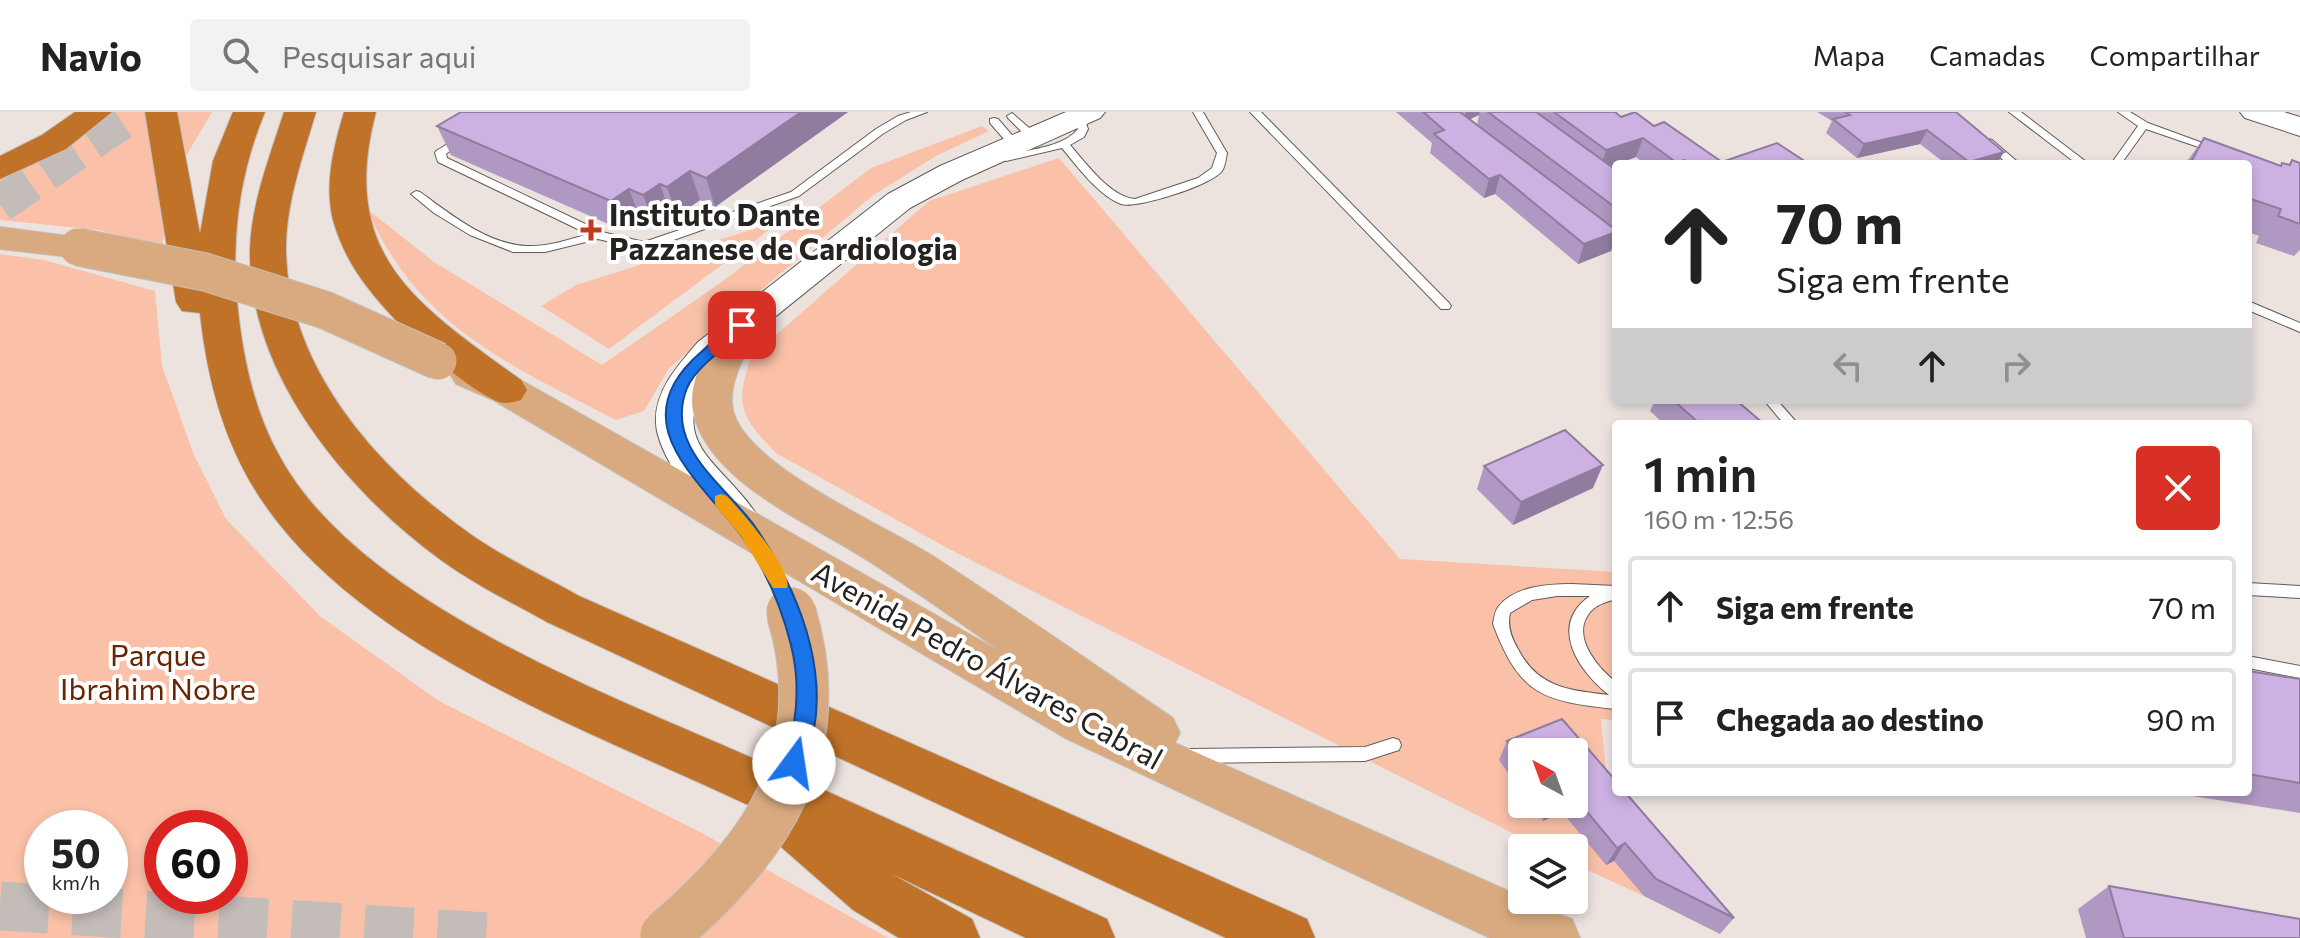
<!DOCTYPE html>
<html lang="pt">
<head>
<meta charset="utf-8">
<style>
	body { margin:0; font-family:Commissioner,sans-serif; background:#f2f2f2; color:#222; height:100vh; display:flex; flex-direction:column; font-size:30px; white-space:nowrap }
	* { box-sizing:border-box; margin:0 }
	p { font-size:26px; color:#767676 }
	.icon { flex:none; width:44px; height:44px; fill:none; stroke:currentColor; stroke-width:2; stroke-linecap:round; stroke-linejoin:round }
	.map { position:relative; flex:1; overflow:hidden }
	.panel { position:absolute; left:1612px; top:308px; width:640px; height:376px; display:flex; flex-direction:column; background:#fff; border-radius:8px; box-shadow:0 4px 12px #0003 }
	.panel>* { flex:none }
	.top-card { position:absolute; left:1612px; top:48px; width:640px; height:244px; border-radius:8px; box-shadow:0 4px 12px #0003; background:#fff; color:#222; overflow:hidden }
	.needle { width:52px; rotate:319deg }
	.buttons { position:absolute; left:1508px; top:626px; display:grid; gap:16px }
	.buttons a { display:grid; place-items:center; width:80px; height:80px; border-radius:8px; background:#fff; box-shadow:0 4px 12px #0003; font-size:40px }
	.speed { position:absolute; left:24px; top:698px; display:flex; gap:16px; font-size:40px; font-weight:700; text-align:center }
	.speed>* { display:grid; place-content:center; width:104px; height:104px; border-radius:50%; background:#fff; box-shadow:0 4px 12px #0003; line-height:1 }
	.speed small { font-size:20px; font-weight:400 }
	.speed .limit { border:12px solid #d22; background:#fff; color:#111 }
	.pin { position:absolute; display:grid; place-items:center; width:68px; height:68px; color:#fff; margin:-34px; border-radius:16px; box-shadow:0 4px 12px #0006 }
	.me { position:absolute; width:88px; margin:-44px; rotate:14deg; stroke-linejoin:round; filter:drop-shadow(0 0 6px #0008) }
	.turn { display:flex; align-items:center; gap:28px; height:168px; padding:0 32px; font-size:36px }
	.turn .icon { width:104px; height:104px; stroke-width:2.5 }
	.turn b { display:block; font-size:56px; line-height:68px }
	.lanes { display:flex; align-items:center; height:76px; padding:0 32px; background:#0003; justify-content:center; gap:40px; direction:ltr }
	.lanes .off { opacity:.35 }
	.round { display:grid; place-items:center; flex:none; width:84px; height:84px; border-radius:8px; background:#f2f2f2 }
	.head { display:flex; align-items:center; justify-content:space-between; height:136px; padding:0 32px }
	h1 { font-size:48px; font-weight:600; line-height:60px }
	ul { padding:0; list-style:none }
	li { display:flex; align-items:center; gap:24px; height:100px; margin:0 16px 12px; padding:0 16px; border:4px solid #e0e0e0; border-radius:8px }
	li div { flex:1 }
	li b { display:block; font-size:30px }
	li em { font-style:normal }
	header { display:flex; align-items:center; gap:48px; box-sizing:border-box; height:112px; padding:0 40px; background:#fff; border-bottom:2px solid #e0e0e0 }
	header strong { font-size:38px }
	nav { display:flex; gap:44px; margin-inline-start:auto; font-size:28px }
	.search { width:560px; height:72px; background:#f2f2f2; display:flex; align-items:center; gap:20px; box-sizing:border-box; padding:0 28px; border-radius:8px; color:#767676; font-size:30px }
	.map>svg:first-child { display:block }
	.green { fill:#fac1a8; fill-rule:evenodd }
	.lines { fill:none; stroke-linecap:round; stroke-linejoin:round }
	.highway-tunnel-far1 { stroke:#c4bcb9; stroke-width:37; stroke-dasharray:37 18; stroke-linecap:butt }
	.highway-tunnel { stroke:#c4bcb9; stroke-width:49; stroke-dasharray:49 24; stroke-linecap:butt }
	.lane-casing { stroke:#635c58; stroke-width:2 }
	.secondary-casing { stroke:#635c58; stroke-width:2 }
	.primary-casing { stroke:#c2c1c1; stroke-width:2 }
	.highway-casing { stroke:#c2c1c1; stroke-width:2 }
	.lane { fill:#fff; fill-rule:evenodd }
	.secondary { fill:#fff; fill-rule:evenodd }
	.primary { fill:#d9aa7f; fill-rule:evenodd }
	.highway { fill:#c07229; fill-rule:evenodd }
	.primary-bridge-far1-casing { stroke:#c2c1c1; stroke-width:39; stroke-linecap:butt }
	.primary-bridge-casing { stroke:#c2c1c1; stroke-width:51; stroke-linecap:butt }
	.primary-bridge-far1 { stroke:#d9aa7f; stroke-width:37 }
	.primary-bridge { stroke:#d9aa7f; stroke-width:49 }
	.wall { fill:#af98c2; fill-rule:evenodd }
	.shaded-wall { fill:#8f7c9e }
	.building { fill:#ccb1e2; stroke:#8f7c9e; stroke-width:2 }
	.route { fill:#1a73e8; stroke:#114b97; stroke-width:2 }
	.slow { fill:#f59e0b }
	.poi-dot { fill:#c4391a; stroke:#fff; stroke-width:3 }
	.labels { text-anchor:middle; dominant-baseline:central; stroke-width:8; stroke-linejoin:round; paint-order:stroke }
	.poi-label { font-size:30px; font-weight:bold; fill:#252220; stroke:#fff; text-anchor:start }
	.park-label { font-size:30px; fill:#682600; stroke:#fff }
	.street-label { font-size:30px; fill:#252220; stroke:#fff }
</style>
</head>
<body>
<header>
<strong>Navio</strong>
<div class="search"><svg class="icon" aria-label="search" viewBox="0 0 24 24"><circle cx="10" cy="10" r="6"/><path d="M15 15l6 6"/></svg>Pesquisar aqui</div>
<nav><a>Mapa</a><a>Camadas</a><a>Compartilhar</a></nav>
</header>
<div class="map">
<svg width="2300" height="826" viewBox="0 0 2300 826">
	<rect width="100%" height="100%" fill="#ece3df"/>
	<g class="green">
		<polygon points="109,0 212,0 176,61 162,134 98,118 0,108 0,66"/>
		<path d="M982 14 989 19 936 44 872 84 669 256 644 299 616 308C510 253 417 214 367 97L434 150 602 253 723 169 871 56Z"/>
		<path d="M1059 46 1400 447 1616 460V608L1601 607 1609 692 1716 817 1574 752V736H1542L949 437 776 341C740 304 735 294 751 245L929 89ZM1522 640H1574V692H1522Z"/>
		<polygon points="782,108 609,237 541,194 576,173"/>
		<path d="M0 142 44 148 155 179 162 254 194 343 226 407 321 505 439 589 702 721 888 826H0ZM42 716H110V784H42ZM162 716H230V784H162Z"/>
	</g>
	<g class="lines">
		<polyline class="highway-tunnel-far1" points="0,92 135,0"/>
		<polyline class="highway-tunnel" points="0,794 504,826"/>
		<g class="lane-casing">
			<g id="lane">
				<path d="M911 0H927L906 8 884 21 799 84 645 138 598 127 545 140H513L470 123 434 101 411 82 416 79 420 80C450 102 487 132 526 134 547 135 568 128 588 122L438 50 435 41 436 39 462 23 467 26 446 42 447 46 602 120 644 130 791 80 876 17 898 4Z"/>
				<path d="M1193 0H1203L1227 41C1226 46 1225 55 1222 59 1212 73 1137 97 1121 92 1098 83 1077 54 1062 36L1006 49 1001 46 1002 44C1025 38 1063 36 1078 17L1074 4 1083 2 1088 17 1084 25 1070 33C1086 51 1110 85 1135 87L1198 66 1212 56 1217 41Z"/>
				<polygon points="1250,0 1261,0 1449,191 1451,194 1449,197 1441,197"/>
				<polygon points="2009,0 2021,0 2089,52 2077,52"/>
				<polygon points="2118,0 2130,0 2148,11 2219,37 2214,40 2210,39 2146,17 2121,52 2111,52 2138,14"/>
				<polygon points="1012,1 1036,22 1036,26 1028,26 1008,6 1007,4"/>
				<polygon points="994,6 998,7 1018,30 1018,34 1010,34 990,11 990,7"/>
				<polygon points="1988,27 1992,28 2020,52 2008,52 1984,32 1984,28"/>
				<polygon points="2248,189 2300,211 2300,220 2248,198"/>
				<polygon points="1764,288 1777,288 1798,312 1784,312"/>
				<polygon points="2248,471 2300,474 2300,486 2248,483"/>
				<path d="M1572 472 1616 474V487C1606 490 1594 493 1588 503 1572 526 1599 557 1616 570V597C1543 589 1520 584 1493 512 1494 506 1495 498 1499 494 1515 474 1549 472 1572 472ZM1557 484H1590C1548 513 1578 559 1609 583 1569 578 1538 576 1518 537 1511 525 1507 514 1510 501L1532 488Z"/>
				<polygon points="2248,544 2300,554 2300,566 2248,556"/>
				<polygon points="1393,626 1399,628 1401,633 1399,638 1365,649 1190,651 1184,649 1182,644 1184,639 1190,637 1365,635"/>
			</g>
		</g>
		<g class="secondary-casing">
			<g id="secondary">
				<path d="M1066 0H1105L1100 6 962 68 910 96 724 246C651 335 727 346 764 415L758 426C748 429 738 432 729 425 703 405 657 343 656 311 654 279 679 252 698 230L888 82 940 54Z"/>
				<polygon points="2240,0 2284,0 2300,5 2300,24 2245,6"/>
			</g>
		</g>
		<g class="primary-casing">
			<g id="primary">
				<polygon points="0,115 91,127 96,135 91,143 78,146 0,137"/>
				<path d="M742 200 756 204 761 213C747 240 721 278 737 309 764 362 884 413 936 446 1016 498 1094 552 1173 606L1180 621 1175 631 1522 785V788L1572 807 1580 826H1490L1065 626 493 288 456 272 450 262 456 252 470 248 521 268 1001 540C958 509 915 479 870 450 816 414 707 371 693 299 687 267 712 230 728 204Z"/>
			</g>
		</g>
		<g class="highway-casing">
			<g id="highway">
				<polygon points="75,0 112,0 66,37 0,67 0,44 42,23"/>
				<path d="M145 0H177L200 122 213 49 233 0H265C237 67 230 135 239 207 245 255 256 303 280 345 359 490 607 582 752 646 871 698 988 753 1107 807L1115 826H1026L892 762 972 807 980 826H899L853 798 755 712 748 693C589 618 358 537 259 384 223 329 207 266 200 201L182 199 176 190Z"/>
				<path d="M284 0H316C303 44 286 90 286 137 287 257 380 359 473 424 506 447 544 464 579 484L1307 807 1315 826H1226L547 510C511 490 474 472 441 448 346 379 247 261 250 136 252 89 270 44 284 0Z"/>
				<path d="M344 0H376C338 143 416 192 521 268L527 278 521 288C511 291 502 293 492 287 450 265 390 207 362 168 349 150 339 129 333 108 324 72 334 34 344 0Z"/>
			</g>
		</g>
		<use href="#lane" class="lane"/>
		<use href="#secondary" class="secondary"/>
		<use href="#primary" class="primary"/>
		<use href="#highway" class="highway"/>
		<g class="primary-bridge-far1-casing">
			<polyline id="primary-bridge-far1" points="78,135 205,160 325,198 438,249"/>
		</g>
		<g class="primary-bridge-casing">
			<path id="primary-bridge" d="M665 823C769 736 833 638 791 500"/>
		</g>
		<use href="#primary-bridge-far1" class="primary-bridge-far1"/>
		<use href="#primary-bridge" class="primary-bridge"/>
	</g>
	<g class="wall">
		<polygon points="461,0 848,0 715,95 700,88 677,104 670,101 654,112 640,106 622,118 451,43 437,14"/>
		<path d="M1396 0H1615L1621 5 1654 14 1722 50 1809 52H1645L1636 45 1611 54 1616 58V126L1611 139 1578 152 1495 82 1484 86 1430 41 1432 31ZM1479 3 1477 13 1470 7Z"/>
		<polygon points="1817,0 1956,0 1997,52 1946,52 1920,32 1857,46 1826,21 1832,9"/>
		<polygon points="2204,26 2280,54 2282,51 2288,53 2292,48 2300,51 2300,138 2294,144 2256,131 2259,124 2248,120 2248,52 2185,52"/>
		<polygon points="1655,288 1736,288 1764,312 1664,312 1650,299"/>
		<polygon points="1484,354 1593,376 1513,413 1477,377"/>
		<polygon points="2248,559 2300,567 2300,701 2167,680 2248,680"/>
		<polygon points="1562,607 1616,669 1616,680 1625,680 1734,806 1720,822 1644,784 1614,749 1606,753 1562,700 1543,709 1530,692 1574,692 1574,640 1522,640 1522,681 1499,648 1507,629"/>
		<polygon points="2109,774 2300,826 2086,826 2078,797"/>
	</g>
	<g class="shaded-wall">
		<polygon points="801,0 848,0 715,95 706,66"/>
		<polygon points="1466,0 1480,0 1479,3 1464,10"/>
		<polygon points="1927,18 1920,32 1857,46 1864,32"/>
		<polygon points="1643,26 1636,45 1600,58 1606,38"/>
		<polygon points="2004,40 1997,52 1968,52 1969,50"/>
		<polygon points="690,59 700,88 677,104 667,75"/>
		<polygon points="1500,63 1495,82 1484,86 1489,67"/>
		<polygon points="660,72 670,101 654,112 643,83"/>
		<polygon points="629,77 640,106 622,118 611,89"/>
		<polygon points="1616,120 1616,126 1611,139 1578,152 1584,132"/>
		<polygon points="1603,353 1593,376 1513,413 1521,390"/>
		<polygon points="1551,692 1566,692 1562,700 1543,709"/>
		<polygon points="1625,731 1614,749 1606,753 1617,736"/>
	</g>
	<g class="building">
		<polygon points="461,0 801,0 706,66 690,59 667,75 660,72 643,83 629,77 611,89 437,14"/>
		<polygon points="1423,0 1460,0 1616,118 1616,120 1584,132 1500,63 1489,67 1434,22 1444,18"/>
		<polygon points="1488,0 1536,0 1616,58 1616,96"/>
		<polygon points="1554,0 1615,0 1621,5 1635,0 1654,14 1664,10 1722,50 1777,31 1809,52 1689,52 1684,48 1677,51 1643,26 1606,38"/>
		<polygon points="1845,0 1956,0 2004,40 1969,50 1927,18 1864,32 1833,7 1850,3"/>
		<polygon points="2204,26 2281,54 2282,51 2290,53 2292,48 2300,51 2300,112 2278,104 2281,97 2248,86 2248,52 2190,52"/>
		<polygon points="1673,288 1736,288 1764,312 1700,312"/>
		<polygon points="1565,318 1603,353 1521,390 1484,354"/>
		<polygon points="2248,559 2300,567 2300,671 2248,662"/>
		<polygon points="1562,607 1616,669 1616,680 1625,680 1734,806 1656,767 1625,731 1617,736 1574,684 1574,640 1522,640 1522,650 1507,629"/>
		<polygon points="2109,774 2300,807 2300,826 2124,826"/>
	</g>
	<path class="route" d="M742 208 748 209V217C729 233 697 253 687 276 663 336 727 374 756 416 802 484 839 577 801 658L794 660 786 658C780 644 791 626 794 611 798 586 797 557 791 533 781 493 765 456 741 423 697 365 621 310 700 241 712 231 727 212 742 208Z"/>
	<path class="slow" d="M721 382 727 384C740 398 794 459 787 476H773L741 424 715 393V384Z"/>
	<path class="poi-dot" d="M587 106h8v8h8v8h-8v8h-8v-8h-8v-8h8z"/>
	<g class="labels">
		<g class="poi-label">
			<text x="609" y="101">Instituto Dante<tspan x="609" dy="34">Pazzanese de Cardiologia</tspan></text>
		</g>
		<g class="park-label">
			<text x="158" y="541">Parque<tspan x="158" dy="34">Ibrahim Nobre</tspan></text>
		</g>
		<g class="street-label">
			<text transform="translate(988 552) rotate(29)">Avenida Pedro Álvares Cabral</text>
		</g>
	</g>
</svg>
<div class="buttons">
<a><svg class="needle" viewBox="-14 -14 28 28"><path d="M0-13l5 13h-10z" fill="#e53935"/><path d="M0 13l5-13h-10z" fill="#767676"/></svg></a>
<a><svg class="icon" aria-label="layers" viewBox="0 0 24 24"><path d="M12 4l9 5-9 5-9-5zM3 14l9 5 9-5"/></svg></a>
</div>
<div class="speed"><div>50<small>km/h</small></div><div class="limit">60</div></div>
<div class="pin" style="left:742px;top:213px;background:#d93025"><svg class="icon" aria-label="arrive" viewBox="0 0 24 24"><path d="M6 21V4h12l-3 4 3 4H6"/></svg></div>
<svg class="me" style="left:794px;top:651px" viewBox="-20 -20 40 40"><circle r="19" fill="#fff"/><path d="M0-13L10 11 0 6-10 11z" fill="#1a73e8"/></svg>
<div class="top-card">
<div class="turn"><svg class="icon" aria-label="ahead" viewBox="0 0 24 24"><path d="M12 20V5M6 11l6-6 6 6"/></svg><div><b>70 m</b>Siga em frente</div></div>
<div class="lanes"><svg class="icon off" aria-label="left" viewBox="0 0 24 24"><path d="M17 20v-9H6M10 6l-5 5 5 5"/></svg><svg class="icon" aria-label="ahead" viewBox="0 0 24 24"><path d="M12 20V5M6 11l6-6 6 6"/></svg><svg class="icon off" aria-label="right" viewBox="0 0 24 24"><path d="M7 20v-9h11M14 6l5 5-5 5"/></svg></div>
</div>
<section class="panel">
<div class="head"><div><h1>1 min</h1><p>160 m · 12:56</p></div><a class="round" style="background:#d93025;color:#fff"><svg class="icon" aria-label="close" viewBox="0 0 24 24"><path d="M6 6l12 12M18 6L6 18"/></svg></a></div>
<ul>
<li><svg class="icon" aria-label="ahead" viewBox="0 0 24 24"><path d="M12 20V5M6 11l6-6 6 6"/></svg><div><b>Siga em frente</b></div><em>70 m</em></li>
<li><svg class="icon" aria-label="arrive" viewBox="0 0 24 24"><path d="M6 21V4h12l-3 4 3 4H6"/></svg><div><b>Chegada ao destino</b></div><em>90 m</em></li>
</ul>
</section>
</div>
</body>
</html>
